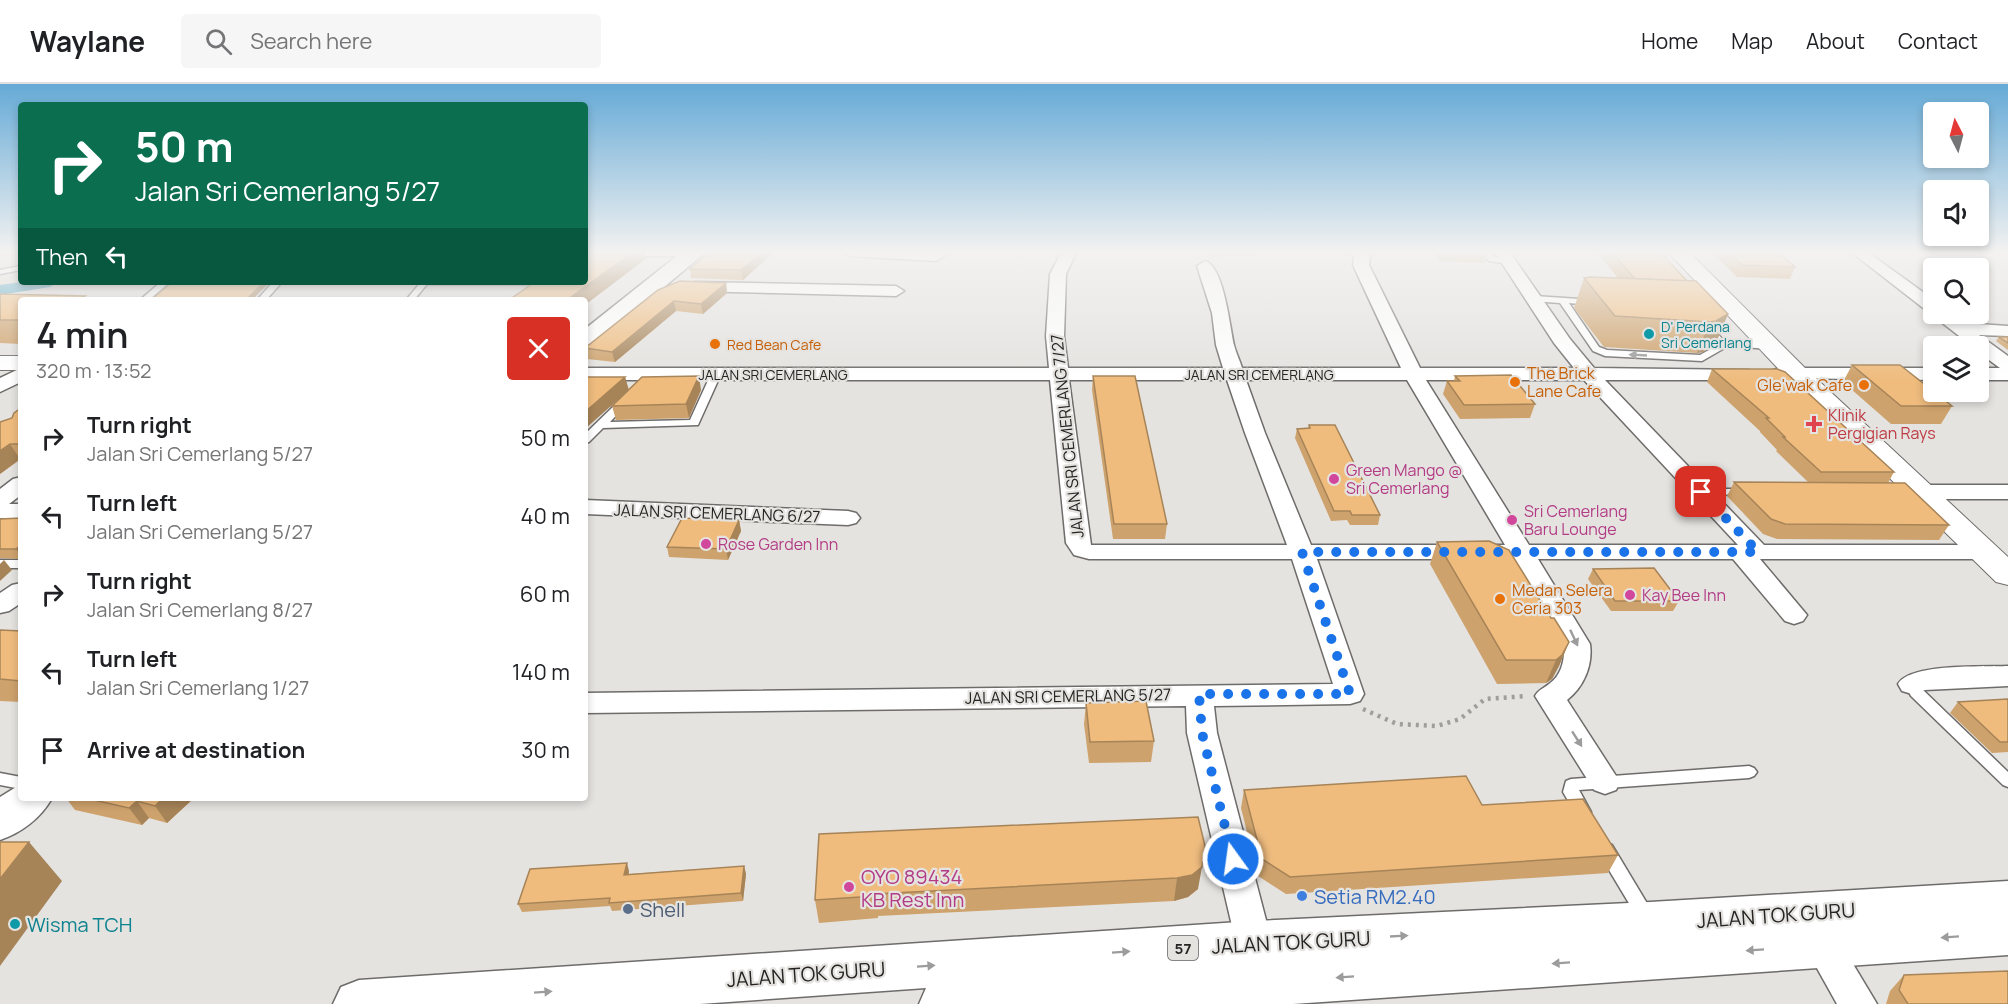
<!DOCTYPE html>
<html lang="en">
<head>
<meta charset="utf-8">
<style>
	body { margin:0; font-family:Manrope,sans-serif; background:#f6f6f6; color:#202124; height:100vh; display:flex; flex-direction:column; font-size:22px; white-space:nowrap }
	* { box-sizing:border-box; margin:0 }
	p { font-size:20px; color:#757577 }
	.icon { flex:none; width:33px; height:33px; fill:none; stroke:currentColor; stroke-width:2; stroke-linecap:round; stroke-linejoin:round }
	.map { position:relative; flex:1; overflow:hidden }
	.sheet { position:absolute; left:18px; top:213px; width:570px; height:504px; display:flex; flex-direction:column; background:#fff; border-radius:6px; box-shadow:0 3px 9px #0003 }
	.sheet>* { flex:none }
	.hud { position:absolute; left:18px; top:18px; width:570px; height:183px; border-radius:6px; box-shadow:0 3px 9px #0003; background:#0b6e4f; color:#fff; overflow:hidden }
	.needle { width:39px; rotate:354deg }
	.buttons { position:absolute; left:1923px; top:18px; display:grid; gap:12px }
	.buttons a { display:grid; place-items:center; width:66px; height:66px; border-radius:6px; background:#fff; box-shadow:0 3px 9px #0003; font-size:30px }
	.pin { position:absolute; display:grid; place-items:center; width:51px; height:51px; color:#fff; margin:-26px; border-radius:12px; box-shadow:0 3px 9px #0006 }
	.me { position:absolute; width:66px; margin:-33px; rotate:346deg; stroke-linejoin:round; filter:drop-shadow(0 0 4px #0008) }
	.turn { display:flex; align-items:center; gap:21px; height:126px; padding:0 18px; font-size:27px }
	.turn .icon { width:78px; height:78px; stroke-width:2.5 }
	.turn b { display:block; font-size:42px; line-height:51px }
	.then { display:flex; align-items:center; height:57px; padding:0 18px; background:#0003; gap:12px; font-size:22px }
	.round { display:grid; place-items:center; flex:none; width:63px; height:63px; border-radius:6px; background:#f6f6f6 }
	.summary { display:flex; align-items:center; justify-content:space-between; height:102px; padding:0 18px }
	h1 { font-size:36px; font-weight:600; line-height:45px }
	ul { padding:0; list-style:none }
	li { display:flex; align-items:center; gap:18px; height:78px; padding:0 18px }
	li div { flex:1 }
	li b { display:block; font-size:22px }
	li em { font-style:normal }
	header { display:flex; align-items:center; gap:36px; box-sizing:border-box; height:84px; padding:0 30px; background:#fff; border-bottom:2px solid #e0e0e0 }
	header strong { font-size:28px }
	nav { display:flex; gap:33px; margin-inline-start:auto; font-size:21px }
	.search { width:420px; height:54px; background:#f6f6f6; display:flex; align-items:center; gap:15px; box-sizing:border-box; padding:0 21px; border-radius:6px; color:#757577; font-size:22px }
	.map>svg:first-child { display:block }
	.built { fill:#dfd8cf }
	.lines { fill:none; stroke-linecap:round; stroke-linejoin:round }
	.canal { fill:#409cbc; fill-rule:evenodd }
	.service-casing { stroke:#6e6c6a; stroke-width:3 }
	.minor-casing { stroke:#6e6c6a; stroke-width:3 }
	.tertiary-casing { stroke:#6e6c6a; stroke-width:2 }
	.secondary-casing { stroke:#6e6c6a; stroke-width:3 }
	.primary-casing { stroke:#6e6c6a; stroke-width:3 }
	.path-far1 { stroke:#a09e9c; stroke-width:3; stroke-dasharray:2 3; stroke-linecap:butt }
	.path { stroke:#a09e9c; stroke-width:4.5; stroke-dasharray:3 5; stroke-linecap:butt }
	.service { fill:#fff; fill-rule:evenodd }
	.minor { fill:#fff; fill-rule:evenodd }
	.tertiary { fill:#fff; fill-rule:evenodd }
	.secondary { fill:#fff; fill-rule:evenodd }
	.primary { fill:#fff; fill-rule:evenodd }
	.wall { fill:#cea26c }
	.shaded-wall { fill:#a78458 }
	.building { fill:#efbc7e; stroke:#a78458; stroke-width:1.5 }
	.oneway { fill:#9d9c9c }
	.route { stroke:#1a73e8; stroke-width:10; stroke-dasharray:0 18 }
	.culture-dot { fill:#0f9aa8; stroke:#e5e3e0; stroke-width:2 }
	.food-dot { fill:#e8710a; stroke:#e5e3e0; stroke-width:2 }
	.health-dot { fill:#e0444e; stroke:#e5e3e0; stroke-width:2 }
	.hotel-dot { fill:#d1479c; stroke:#e5e3e0; stroke-width:2 }
	.shop-dot { fill:#3f7fe0; stroke:#e5e3e0; stroke-width:2 }
	.service-dot { fill:#5c6f8a; stroke:#e5e3e0; stroke-width:2 }
	.labels { text-anchor:middle; dominant-baseline:central; stroke-width:4.5; stroke-linejoin:round; paint-order:stroke }
	.far-culture-label { font-size:14px; fill:#0d838f; stroke:#e5e3e0; text-anchor:start }
	.far-food-label { font-size:14px; fill:#c56008; stroke:#e5e3e0; text-anchor:start }
	.far-street-label { font-size:14px; fill:#252423; stroke:#e5e3e0 }
	.shield { fill:#e5e3e0; stroke:#5f5d5c; stroke-width:1.5 }
	.shield-label { font-size:15px; font-weight:bold; fill:#252423 }
	.food-label { font-size:16px; fill:#c56008; stroke:#e5e3e0; text-anchor:start }
	.health-label { font-size:16px; fill:#be3a42; stroke:#e5e3e0; text-anchor:start }
	.street-label { font-size:16px; fill:#252423; stroke:#e5e3e0 }
	.hotel-label { font-size:16px; fill:#b23c85; stroke:#e5e3e0; text-anchor:start }
	.near-hotel-label { font-size:20px; fill:#b23c85; stroke:#e5e3e0; text-anchor:start }
	.near-shop-label { font-size:20px; fill:#366cbe; stroke:#e5e3e0; text-anchor:start }
	.near-service-label { font-size:20px; fill:#4e5e75; stroke:#e5e3e0; text-anchor:start }
	.near-street-label { font-size:20px; fill:#252423; stroke:#e5e3e0 }
	.near-culture-label { font-size:20px; fill:#0d838f; stroke:#e5e3e0; text-anchor:start }
</style>
</head>
<body>
<header>
<strong>Waylane</strong>
<div class="search"><svg class="icon" aria-label="search" viewBox="0 0 24 24"><circle cx="10" cy="10" r="6"/><path d="M15 15l6 6"/></svg>Search here</div>
<nav><a>Home</a><a>Map</a><a>About</a><a>Contact</a></nav>
</header>
<div class="map">
<svg width="2008" height="920" viewBox="0 0 2008 920">
	<rect width="100%" height="100%" fill="#e5e3e0"/>
	<polygon class="built" points="0,167 21,167 21,198 36,198 0,204"/>
	<g class="lines">
		<polygon class="canal" points="21,198 58,198 50,203 0,211 0,201"/>
		<g class="service-casing">
			<g id="service">
				<polygon points="1480,167 1488,167 1494,173 1514,178 1510,180 1489,177"/>
				<polygon points="627,168 692,168 696,170 692,172 627,172"/>
				<polygon points="21,182 21,186 0,190 0,186"/>
				<polygon points="161,198 170,198 149,216 140,216"/>
				<polygon points="273,198 282,198 266,216 257,216"/>
				<polygon points="421,198 554,198 550,200 427,200 414,216 406,216"/>
				<polygon points="1535,212 1594,216 1595,218 1591,221 1569,219 1599,263 1607,266 1700,271 1718,261 1703,243 1707,240 1710,241 1723,256 1770,259 1775,262 1770,265 1728,262 1702,277 1605,272 1593,267 1560,219 1532,217 1531,215"/>
				<polygon points="716,287 721,290 698,341 603,344 589,358 585,359 585,350 620,316 624,315 629,318 610,338 690,336 711,290"/>
				<polygon points="1701,405 1745,405 1751,408 1745,411 1697,410 1695,408 1697,406"/>
				<rect x="0" y="476" width="21" height="8"/>
				<polygon points="1912,595 1917,597 1922,605 2008,688 2008,703 2003,701 1911,612 1905,600 1907,597"/>
				<polygon points="1749,682 1754,684 1757,688 1754,692 1749,694 1579,706 1591,728 1589,732 1583,734 1577,732 1563,708 1566,697 1571,695"/>
				<polygon points="0,689 21,693 21,705 0,701"/>
				<polygon points="1606,759 1612,761 1654,831 1651,836 1645,839 1639,836 1600,771 1598,766 1600,761"/>
			</g>
		</g>
		<g class="minor-casing">
			<g id="minor">
				<polygon points="842,167 922,167 942,169 944,172 936,177 850,172"/>
				<path d="M1062 167H1077L1066 190 1064 252 1068 284H1223L1216 261 1212 229 1197 182 1205 177C1224 182 1230 244 1234 261 1236 269 1240 277 1242 284H1401L1353 181 1354 174 1351 167H1366L1370 174 1369 181 1420 284H1574L1554 259 1494 167H1509L1570 255 1594 284 1749 286 1752 290 1749 294 1742 296H1605L1764 461H1982L1991 463 1994 468 1991 473 1982 475H1760L1807 531 1803 537 1794 540 1785 537 1733 475H1538L1590 560C1593 581 1584 603 1567 616L1620 698 1616 706 1605 710 1594 706 1535 612C1539 605 1543 605 1549 600 1562 591 1565 575 1564 560L1513 475H1317L1364 610 1360 617 1350 620 1214 622 1217 649 1272 859 1267 870 1254 875 1241 870 1236 859 1187 649 1186 622 585 629V609L1333 600 1292 475H1089L1074 471 1066 459 1050 296H585V284H1049L1046 252 1050 190ZM1069 296H1227L1245 349 1287 461H1091ZM1246 296H1407L1505 461H1311L1265 349ZM1426 296H1584L1738 461H1529Z"/>
				<polygon points="1850,167 1866,167 1934,216 1934,230 1950,230 1963,239 2008,242 2008,252 1979,251 2008,272 2008,296 1978,296 1978,284 2000,284 1978,268 1978,262 1972,262"/>
				<polygon points="695,198 896,202 904,207 896,212 689,207 687,203"/>
				<polygon points="21,284 21,298 0,308 0,294"/>
				<polygon points="1780,284 1934,284 1934,296 1773,294 1770,290 1773,286"/>
				<polygon points="21,393 21,411 9,420 21,420 21,434 0,434 0,405 13,395"/>
				<polygon points="1919,401 2008,401 2008,415 1919,415 1911,413 1908,408 1911,403"/>
				<polygon points="585,416 848,427 856,429 860,434 856,439 848,441 585,430"/>
				<polygon points="21,499 21,519 9,527 0,529 0,509 12,501"/>
				<path d="M2008 582V602L1925 606 1912 610 1902 607 1898 600C1910 579 1983 583 2008 582Z"/>
				<polygon points="1822,845 1835,850 1877,920 1837,920 1804,861 1809,850"/>
			</g>
		</g>
		<g class="tertiary-casing">
			<g id="tertiary">
				<polygon points="1667,167 1688,167 1806,285 2008,473 2008,501 1996,498 1788,295"/>
				<rect x="0" y="272" width="21" height="14"/>
			</g>
		</g>
		<g class="secondary-casing">
			<g id="secondary">
				<polygon points="683,167 707,167 594,262 585,264 585,245"/>
				<path d="M21 700V714H52C41 734 21 749 0 756V713Z"/>
			</g>
		</g>
		<g class="primary-casing">
			<polygon id="primary" points="2008,797 2008,871 1293,920 919,920 926,904 700,920 333,920 341,903 359,896 1254,837 1650,818"/>
		</g>
		<polyline class="path-far1" points="1213,171 1255,170 1265,167"/>
		<polyline class="path" points="1363,625 1397,640 1437,642 1460,635 1485,615 1527,612"/>
		<use href="#service" class="service"/>
		<use href="#minor" class="minor"/>
		<use href="#tertiary" class="tertiary"/>
		<use href="#secondary" class="secondary"/>
		<use href="#primary" class="primary"/>
	</g>
	<g class="wall">
		<polygon points="775,167 743,196 691,194 690,185"/>
		<polygon points="1434,167 1488,167 1485,179 1440,177"/>
		<polygon points="1596,167 1659,167 1687,197 1728,230 1715,261 1703,268 1697,269 1604,263 1574,224 1584,194 1618,194"/>
		<polygon points="1710,167 1776,167 1795,183 1790,195 1737,193"/>
		<polygon points="726,199 727,209 703,230 676,227 615,278 587,275 585,264 658,206"/>
		<polygon points="0,210 85,212 87,216 21,216 21,260 0,259"/>
		<polygon points="1999,253 2008,253 2008,266 1996,257"/>
		<polygon points="1852,281 1952,322 1941,340 1891,340 1843,298"/>
		<polygon points="1712,285 1894,388 1888,399 1949,441 1939,456 1777,455 1763,450 1727,412 1734,398 1808,398 1776,367 1777,366 1760,348 1760,347 1707,298"/>
		<polygon points="1093,292 1167,440 1165,455 1113,455 1092,306"/>
		<polygon points="1455,292 1535,320 1530,334 1460,335 1443,310 1447,297 1454,297"/>
		<polygon points="625,293 628,306 701,306 689,334 616,336 612,322 625,309"/>
		<polygon points="21,324 21,375 0,390 12,334"/>
		<polygon points="1309,341 1380,431 1378,441 1350,441 1347,436 1331,437 1295,354 1297,345 1308,344"/>
		<polygon points="21,434 21,475 0,474 0,435"/>
		<polygon points="739,436 741,447 728,476 669,473 667,463"/>
		<polygon points="1437,458 1551,534 1569,558 1559,582 1552,595 1546,599 1497,600 1430,480"/>
		<polygon points="1593,485 1679,517 1673,527 1611,527 1588,495"/>
		<polygon points="0,546 21,547 21,618 0,617"/>
		<polygon points="2008,615 2008,668 1992,669 1950,629 1958,618"/>
		<polygon points="1086,619 1154,657 1151,678 1089,679 1084,640"/>
		<polygon points="1244,706 1482,721 1618,771 1608,789 1286,810 1258,792 1241,724"/>
		<polygon points="66,714 194,714 167,739 149,734 142,741 75,726"/>
		<polygon points="1198,733 1198,805 1188,813 1174,817 878,832 878,834 819,839 815,816"/>
		<polygon points="744,782 746,790 743,817 612,827 610,822 522,828 518,820 629,787 629,790"/>
		<polygon points="1904,891 2008,920 1886,920 1890,907"/>
	</g>
	<g class="shaded-wall">
		<polygon points="634,167 645,167 647,174 585,221 585,216 567,216"/>
		<polygon points="763,167 775,167 743,196 741,186"/>
		<polygon points="264,198 270,198 252,216 246,216"/>
		<polygon points="726,199 727,209 703,230 701,220"/>
		<polygon points="85,212 87,216 78,216"/>
		<polygon points="674,217 676,227 615,278 612,268"/>
		<polygon points="1728,230 1715,261 1703,268 1697,269 1710,238"/>
		<polygon points="699,292 701,306 689,334 686,320"/>
		<polygon points="625,293 629,306 585,345 585,328"/>
		<polygon points="10,360 20,375 0,390 0,367"/>
		<polygon points="739,436 741,447 728,476 726,465"/>
		<polygon points="21,461 21,472 16,465"/>
		<polygon points="4,476 12,486 0,497 0,480"/>
		<polygon points="1569,558 1559,582 1552,595 1546,599 1556,576"/>
		<polygon points="163,714 194,714 167,739 155,722"/>
		<polygon points="137,717 149,734 142,741 129,724"/>
		<polygon points="29,758 62,797 0,882 0,795"/>
		<polygon points="627,779 629,787 627,799 624,791"/>
		<polygon points="744,782 746,790 743,817 741,809"/>
		<polygon points="1202,783 1198,805 1188,813 1174,817 1177,794"/>
	</g>
	<g class="building">
		<polygon points="585,167 634,167 567,216 509,216 535,198 585,198"/>
		<polygon points="711,167 763,167 741,186 690,185"/>
		<polygon points="1611,167 1659,167 1687,197 1635,195"/>
		<polygon points="1727,167 1776,167 1795,183 1742,181"/>
		<polygon points="1590,193 1696,197 1728,230 1716,237 1710,238 1615,232 1584,194"/>
		<polygon points="680,197 726,199 701,220 674,217 612,268 585,264 658,206"/>
		<polygon points="172,198 264,198 246,216 151,216"/>
		<polygon points="0,210 85,212 78,216 21,216 21,236 0,236"/>
		<polygon points="1999,253 2008,253 2008,259"/>
		<polygon points="1852,281 1900,281 1952,322 1901,322"/>
		<polygon points="1712,285 1777,285 1785,288 1894,388 1821,388 1783,353 1785,353 1766,334 1769,334"/>
		<polygon points="1511,291 1535,320 1464,321 1447,297 1460,297 1455,292"/>
		<polygon points="699,292 686,320 612,322 642,293"/>
		<polygon points="1093,292 1135,292 1167,440 1114,440"/>
		<polygon points="585,293 625,293 585,328"/>
		<polygon points="21,324 21,360 10,360 0,367 0,338 12,334 14,329"/>
		<polygon points="1309,341 1335,341 1380,431 1352,431 1350,427 1334,427 1297,345 1310,344"/>
		<polygon points="1734,398 1905,399 1949,441 1785,440 1771,435"/>
		<polygon points="21,434 21,461 16,465 0,465 0,435"/>
		<polygon points="682,434 739,436 726,465 667,463"/>
		<polygon points="1489,457 1509,466 1551,534 1554,534 1569,558 1562,571 1556,576 1506,576 1437,458"/>
		<polygon points="1654,484 1679,517 1615,517 1593,485"/>
		<polygon points="0,546 21,547 21,597 0,595"/>
		<polygon points="2008,615 2008,658 2000,658 1958,618"/>
		<polygon points="1146,617 1154,657 1090,658 1086,619"/>
		<polygon points="1466,692 1482,721 1583,715 1618,771 1290,793 1262,775 1244,706"/>
		<polygon points="85,714 163,714 155,722 137,717 129,724"/>
		<polygon points="1198,733 1205,762 1202,783 1192,791 1177,794 875,810 875,812 815,816 819,750"/>
		<polygon points="0,758 29,758 0,795"/>
		<polygon points="627,779 624,791 744,782 741,809 609,819 610,814 518,820 530,785"/>
		<polygon points="2008,887 2008,920 1908,920 1899,906 1904,891"/>
	</g>
	<defs><path id="oneway-solid" d="M-6-.8H1V-3.2L6.5 0L1 3.2V.8H-6Z" transform="scale(1.5)"/></defs>
	<g class="oneway">
		<use href="#oneway-solid" transform="translate(1638 271) rotate(-177)"/>
		<use href="#oneway-solid" transform="translate(1574 554) rotate(65)"/>
		<use href="#oneway-solid" transform="translate(1577 655) rotate(57)"/>
		<use href="#oneway-solid" transform="translate(1399 852) rotate(-3)"/>
		<use href="#oneway-solid" transform="translate(1950 853) rotate(176)"/>
		<use href="#oneway-solid" transform="translate(1755 866) rotate(176)"/>
		<use href="#oneway-solid" transform="translate(1121 868) rotate(-4)"/>
		<use href="#oneway-solid" transform="translate(1561 879) rotate(176)"/>
		<use href="#oneway-solid" transform="translate(926 882) rotate(-4)"/>
		<use href="#oneway-solid" transform="translate(1345 893) rotate(176)"/>
		<use href="#oneway-solid" transform="translate(543 908) rotate(-4)"/>
	</g>
	<linearGradient id="sky" x2="0" y2="1"><stop stop-color="#65aad6"/><stop offset="0.57" stop-color="#f3f2f1"/><stop offset="1" stop-color="#f3f2f1" stop-opacity="0"/></linearGradient>
	<rect width="2008" height="295" fill="url(#sky)"/>
	<g class="lines">
		<polyline class="route" points="1233,775 1202,649 1199,610 1350,610 1302,468 1758,468 1701,408"/>
	</g>
	<g class="culture-dot">
		<circle cx="1649" cy="250" r="6"/>
		<circle cx="15" cy="840" r="6"/>
	</g>
	<g class="food-dot">
		<circle cx="715" cy="260" r="6"/>
		<circle cx="1515" cy="298" r="6"/>
		<circle cx="1864" cy="301" r="6"/>
		<circle cx="1500" cy="515" r="6"/>
	</g>
	<path class="health-dot" d="M1811 331h6v6h6v6h-6v6h-6v-6h-6v-6h6z"/>
	<g class="hotel-dot">
		<circle cx="1334" cy="395" r="6"/>
		<circle cx="1512" cy="436" r="6"/>
		<circle cx="706" cy="460" r="6"/>
		<circle cx="1630" cy="511" r="6"/>
		<circle cx="849" cy="803" r="6"/>
	</g>
	<circle class="shop-dot" cx="1302" cy="812" r="6"/>
	<circle class="service-dot" cx="628" cy="825" r="6"/>
	<g class="labels">
		<g class="far-culture-label">
			<text x="1661" y="242">D' Perdana<tspan x="1661" dy="16">Sri Cemerlang</tspan></text>
		</g>
		<g class="far-food-label">
			<text x="727" y="260">Red Bean Cafe</text>
		</g>
		<g class="far-street-label">
			<text x="773" y="290">JALAN SRI CEMERLANG</text>
			<text x="1259" y="290">JALAN SRI CEMERLANG</text>
		</g>
		<rect class="shield" x="1168" y="852" width="30" height="24" rx="4.5"/>
		<g class="shield-label">
			<text x="1183" y="864">57</text>
		</g>
		<g class="food-label">
			<text x="1527" y="289">The Brick<tspan x="1527" dy="18">Lane Cafe</tspan></text>
			<text x="1852" y="301" text-anchor="end">Gle'wak Cafe</text>
			<text x="1512" y="506">Medan Selera<tspan x="1512" dy="18">Ceria 303</tspan></text>
		</g>
		<g class="health-label">
			<text x="1828" y="331">Klinik<tspan x="1828" dy="18">Pergigian Rays</tspan></text>
		</g>
		<g class="street-label">
			<text transform="translate(1067 352) rotate(-96)">JALAN SRI CEMERLANG 7/27</text>
			<text transform="translate(717 429) rotate(2)">JALAN SRI CEMERLANG 6/27</text>
			<text transform="translate(1068 612) rotate(-1)">JALAN SRI CEMERLANG 5/27</text>
		</g>
		<g class="hotel-label">
			<text x="1346" y="386">Green Mango @<tspan x="1346" dy="18">Sri Cemerlang</tspan></text>
			<text x="1524" y="427">Sri Cemerlang<tspan x="1524" dy="18">Baru Lounge</tspan></text>
			<text x="718" y="460">Rose Garden Inn</text>
			<text x="1642" y="511">Kay Bee Inn</text>
		</g>
		<g class="near-hotel-label">
			<text x="861" y="792">OYO 89434<tspan x="861" dy="23">KB Rest Inn</tspan></text>
		</g>
		<g class="near-shop-label">
			<text x="1314" y="812">Setia RM2.40</text>
		</g>
		<g class="near-service-label">
			<text x="640" y="825">Shell</text>
		</g>
		<g class="near-street-label">
			<text transform="translate(1776 831) rotate(-4)">JALAN TOK GURU</text>
			<text transform="translate(1291 858) rotate(-3)">JALAN TOK GURU</text>
			<text transform="translate(806 890) rotate(-4)">JALAN TOK GURU</text>
		</g>
		<g class="near-culture-label">
			<text x="27" y="840">Wisma TCH</text>
		</g>
	</g>
</svg>
<div class="buttons">
<a><svg class="needle" viewBox="-14 -14 28 28"><path d="M0-13l5 13h-10z" fill="#e53935"/><path d="M0 13l5-13h-10z" fill="#757577"/></svg></a>
<a><svg class="icon" aria-label="sound" viewBox="0 0 24 24"><path d="M4 9h4l5-4v14l-5-4H4zM17 9q2 3 0 6"/></svg></a>
<a><svg class="icon" aria-label="search" viewBox="0 0 24 24"><circle cx="10" cy="10" r="6"/><path d="M15 15l6 6"/></svg></a>
<a><svg class="icon" aria-label="layers" viewBox="0 0 24 24"><path d="M12 4l9 5-9 5-9-5zM3 14l9 5 9-5"/></svg></a>
</div>
<div class="pin" style="left:1701px;top:408px;background:#d93025"><svg class="icon" aria-label="arrive" viewBox="0 0 24 24"><path d="M6 21V4h12l-3 4 3 4H6"/></svg></div>
<svg class="me" style="left:1233px;top:775px" viewBox="-20 -20 40 40"><circle r="17" fill="#1a73e8" stroke="#fff" stroke-width="3"/><path d="M0-11L8 9 0 5-8 9z" fill="#fff"/></svg>
<div class="hud">
<div class="turn"><svg class="icon" aria-label="right" viewBox="0 0 24 24"><path d="M7 20v-9h11M14 6l5 5-5 5"/></svg><div><b>50 m</b>Jalan Sri Cemerlang 5/27</div></div>
<div class="then">Then<svg class="icon" aria-label="left" viewBox="0 0 24 24"><path d="M17 20v-9H6M10 6l-5 5 5 5"/></svg></div>
</div>
<section class="sheet">
<div class="summary"><div><h1>4 min</h1><p>320 m · 13:52</p></div><a class="round" style="background:#d93025;color:#fff"><svg class="icon" aria-label="close" viewBox="0 0 24 24"><path d="M6 6l12 12M18 6L6 18"/></svg></a></div>
<ul>
<li><svg class="icon" aria-label="right" viewBox="0 0 24 24"><path d="M7 20v-9h11M14 6l5 5-5 5"/></svg><div><b>Turn right</b><p>Jalan Sri Cemerlang 5/27</p></div><em>50 m</em></li>
<li><svg class="icon" aria-label="left" viewBox="0 0 24 24"><path d="M17 20v-9H6M10 6l-5 5 5 5"/></svg><div><b>Turn left</b><p>Jalan Sri Cemerlang 5/27</p></div><em>40 m</em></li>
<li><svg class="icon" aria-label="right" viewBox="0 0 24 24"><path d="M7 20v-9h11M14 6l5 5-5 5"/></svg><div><b>Turn right</b><p>Jalan Sri Cemerlang 8/27</p></div><em>60 m</em></li>
<li><svg class="icon" aria-label="left" viewBox="0 0 24 24"><path d="M17 20v-9H6M10 6l-5 5 5 5"/></svg><div><b>Turn left</b><p>Jalan Sri Cemerlang 1/27</p></div><em>140 m</em></li>
<li><svg class="icon" aria-label="arrive" viewBox="0 0 24 24"><path d="M6 21V4h12l-3 4 3 4H6"/></svg><div><b>Arrive at destination</b></div><em>30 m</em></li>
</ul>
</section>
</div>
</body>
</html>
